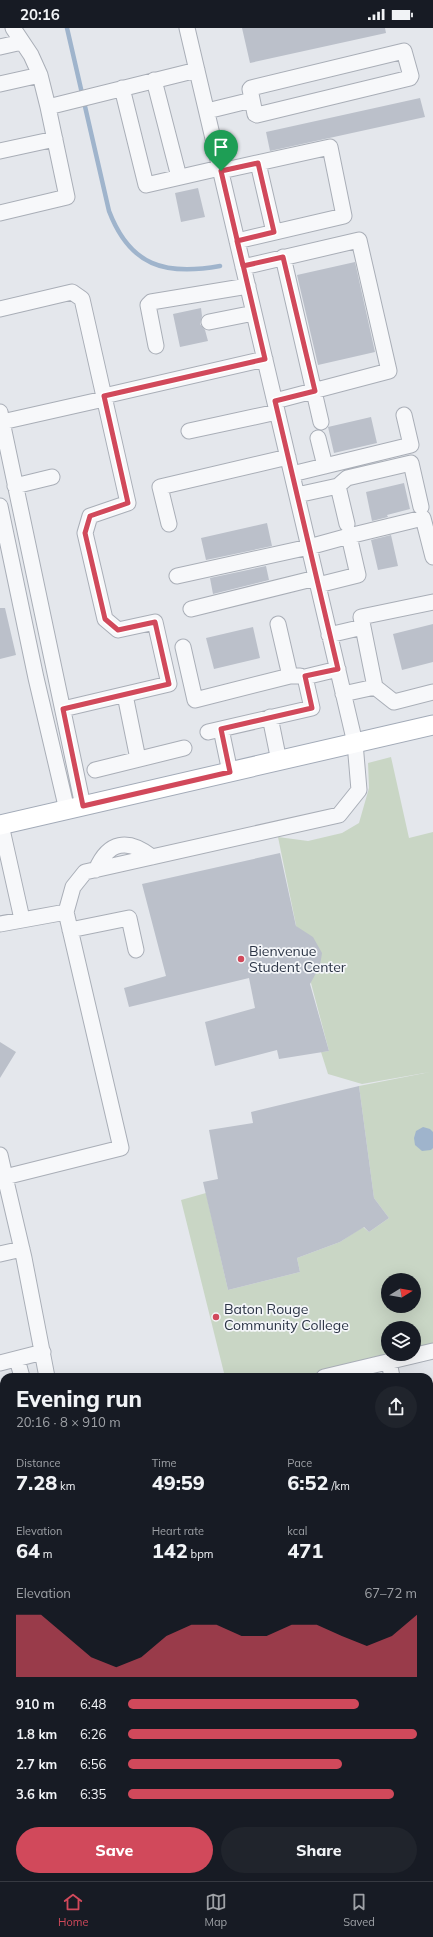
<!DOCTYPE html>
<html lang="en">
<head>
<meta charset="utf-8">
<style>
  body { margin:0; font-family:Mulish,sans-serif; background:#20242c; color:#f1f3f6; height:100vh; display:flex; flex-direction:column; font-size:15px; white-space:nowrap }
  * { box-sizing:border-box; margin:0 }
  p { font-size:13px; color:#9ea1a6 }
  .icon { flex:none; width:22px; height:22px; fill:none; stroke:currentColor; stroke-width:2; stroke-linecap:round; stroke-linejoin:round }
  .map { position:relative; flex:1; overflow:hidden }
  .panel { position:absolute; left:0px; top:1345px; width:433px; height:508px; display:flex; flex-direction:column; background:#171b24; border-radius:12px 12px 0 0; box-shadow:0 4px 16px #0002 }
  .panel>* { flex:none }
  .needle { width:26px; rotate:79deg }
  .controls { position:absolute; left:381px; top:1245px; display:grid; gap:8px }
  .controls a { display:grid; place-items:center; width:40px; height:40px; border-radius:50%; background:#171b24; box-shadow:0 4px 16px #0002; font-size:20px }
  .pin { position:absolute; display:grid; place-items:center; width:34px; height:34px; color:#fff; margin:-41px -17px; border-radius:50% 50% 50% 0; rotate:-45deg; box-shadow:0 0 4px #0007 }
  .pin .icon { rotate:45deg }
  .round { display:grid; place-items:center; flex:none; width:42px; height:42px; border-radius:21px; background:#20242c }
  .headline { display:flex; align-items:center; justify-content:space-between; height:68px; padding:0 16px }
  h1 { font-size:22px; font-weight:800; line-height:30px }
  .figures { display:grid; grid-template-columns:repeat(3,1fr); gap:6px; height:68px; padding:4px 16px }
  .figures div { display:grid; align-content:center }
  .figures b { font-size:20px; font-weight:800 }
  .figures small { font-size:11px; font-weight:400 }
  .figures p { font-size:11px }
  .chart { height:112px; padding:8px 16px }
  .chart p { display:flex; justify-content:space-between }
  .chart svg { width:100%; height:72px; margin-top:4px; fill:#d1495b; opacity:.7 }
  .primary-button { display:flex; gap:8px; margin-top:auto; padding:8px 16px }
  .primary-button a { flex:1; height:46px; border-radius:24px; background:#d1495b; color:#fff; font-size:16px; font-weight:800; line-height:46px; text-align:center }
  .primary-button a+a { background:#20242c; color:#f1f3f6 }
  ul { padding:0 16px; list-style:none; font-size:13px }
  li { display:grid; grid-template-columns:64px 48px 1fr; align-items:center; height:30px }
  li i { height:10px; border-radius:5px; background:#d1495b }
  .status { display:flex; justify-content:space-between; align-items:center; height:28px; padding:0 20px; background:#171b24; direction:ltr }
  .status svg { height:11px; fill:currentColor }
  .tab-bar { display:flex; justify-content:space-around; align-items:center; height:56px; border-top:1px solid #363941; background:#171b24; font-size:11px; color:#9ea1a6 }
  .tab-bar a { display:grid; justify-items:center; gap:2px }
  .tab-bar .selected { color:#d1495b }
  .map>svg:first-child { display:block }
  .green { fill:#c9d6c5; fill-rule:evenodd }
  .water { fill:#9fb4cc }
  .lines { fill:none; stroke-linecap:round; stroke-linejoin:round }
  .stream { stroke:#9fb4cc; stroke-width:4.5 }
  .building { fill:#bbc0ca }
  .minor-casing { stroke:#a9aeb7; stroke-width:17 }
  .major-casing { stroke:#a3abb8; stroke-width:21 }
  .minor { stroke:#f7f8fa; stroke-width:15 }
  .major { stroke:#fff; stroke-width:19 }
  .route-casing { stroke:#fff; stroke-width:8 }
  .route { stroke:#d1495b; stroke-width:5 }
  .poi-dot { fill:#d1495b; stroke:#f4f6f9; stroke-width:1.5 }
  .labels { text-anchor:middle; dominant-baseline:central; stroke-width:3.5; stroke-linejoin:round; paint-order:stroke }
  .poi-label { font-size:14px; fill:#2b3445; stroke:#f4f6f9; text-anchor:start }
</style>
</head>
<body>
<div class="status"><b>20:16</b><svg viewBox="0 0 49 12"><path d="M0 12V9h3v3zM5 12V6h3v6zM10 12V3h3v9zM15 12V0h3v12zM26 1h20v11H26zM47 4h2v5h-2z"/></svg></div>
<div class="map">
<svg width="433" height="1853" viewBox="0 0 433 1853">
  <rect width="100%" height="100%" fill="#e4e7ec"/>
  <path class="green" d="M 391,729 L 409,810 L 433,804 L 433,1323 L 323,1349 L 225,1349 L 181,1172 L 206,1165 L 228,1262 L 300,1244 L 297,1230 L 340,1214 L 363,1199 L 369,1204 L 389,1190 L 374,1170 L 359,1058 L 430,1044 L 362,1056 L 328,1046 L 321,1024 L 329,1023 L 297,902 L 278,809 L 308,813 L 342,805 L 359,795 L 369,760 L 368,735 ZM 388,1252 L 414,1252 L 414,1278 L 388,1278 ZM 388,1300 L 414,1300 L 414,1326 L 388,1326 Z"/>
  <path class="water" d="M 423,1099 L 430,1101 L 433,1104 L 433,1120 L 431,1122 L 422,1123 L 415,1117 L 414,1110 L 416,1103 Z"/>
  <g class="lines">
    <path class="stream" d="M 67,0 L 109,183 C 130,238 165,248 220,238"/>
  </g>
  <path class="building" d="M 242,0 L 385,0 L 386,5 L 250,35 Z
    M 420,70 L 425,89 L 270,123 L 266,104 Z
    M 198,160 L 205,189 L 181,194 L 175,165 Z
    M 355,234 L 375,324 L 318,337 L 297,247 Z
    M 201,280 L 202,288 L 200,296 L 205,302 L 208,313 L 180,319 L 173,286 Z
    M 371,389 L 377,415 L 334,425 L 328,399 Z
    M 404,455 L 410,481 L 387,487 L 388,489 L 372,493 L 366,464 Z
    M 267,495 L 272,518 L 206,532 L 201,510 Z
    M 391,507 L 398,538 L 378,542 L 371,512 Z
    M 266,538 L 269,552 L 213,566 L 210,550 Z
    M 0,580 L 5,580 L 16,627 L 0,631 Z
    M 433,596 L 433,634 L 402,642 L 393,606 Z
    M 253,599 L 260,630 L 214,641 L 206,610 Z
    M 280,825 L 296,898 L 313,909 L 322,925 L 320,938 L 310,956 L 329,1023 L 279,1031 L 277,1022 L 215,1038 L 205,994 L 255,980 L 249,950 L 129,979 L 124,960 L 166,948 L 142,856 Z
    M 0,1014 L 16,1024 L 0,1050 Z
    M 359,1058 L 374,1170 L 389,1190 L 369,1204 L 364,1199 L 340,1214 L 297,1230 L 300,1244 L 228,1262 L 203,1154 L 218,1151 L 209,1102 L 253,1095 L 251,1084 Z"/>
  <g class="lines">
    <defs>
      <path id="minor" d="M 13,0 L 31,27 L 40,47 L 48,79 L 197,42
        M 0,19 L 22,14
        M 404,23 L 411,48 L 410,50 L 257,87 L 255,86 L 250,61 L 251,60 Z
        M 154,52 L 179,149
        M 0,56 L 40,47
        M 122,60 L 146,157 L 220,140
        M 207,83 L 252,72
        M 0,123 L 55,111
        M 258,135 L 274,204
        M 221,143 L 330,119 L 344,188 L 237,213
        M 0,185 L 67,169 L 48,79
        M 283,229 L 321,394
        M 243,239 L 359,212 L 389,343 L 275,373
        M 0,281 L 72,264 L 82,271 L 128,475 L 90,488 L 85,505 L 105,591 L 118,602 L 155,594 L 169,656 L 63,681
        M 209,294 L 254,285
        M 156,318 L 148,277 L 151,274 L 248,258
        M 104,368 L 265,331
        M 0,384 L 83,778
        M 2,394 L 104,371
        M 189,403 L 277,384
        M 318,410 L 325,438
        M 292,446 L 411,417 L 404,387
        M 15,458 L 52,449
        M 338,458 L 347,450 L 411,435 L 421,479
        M 297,467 L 338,458 L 347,496
        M 0,478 L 36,650 L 67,782
        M 169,496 L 160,459 L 288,429
        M 349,508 L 423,490 L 433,529
        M 177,548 L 309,519 L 349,508 L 358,547 L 318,557
        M 433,574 L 361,589 L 375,659 L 394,674 L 433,664
        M 191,581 L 316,550
        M 278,596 L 290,648 L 300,648
        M 329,607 L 363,599
        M 183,619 L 195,672 L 290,648
        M 343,666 L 375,659
        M 125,667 L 138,731
        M 270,689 L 279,733
        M 221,701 L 230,744
        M 208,704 L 312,680 L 305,649 L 338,641
        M 95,742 L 184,720
        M 1,797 L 22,891
        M 96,842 C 108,813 128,810 152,829
        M 0,896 L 66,884
        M 70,902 L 129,890 L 136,922
        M 0,1127 L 5,1149 L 0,1151
        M 0,1226 L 22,1221
        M 17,1331 L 22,1349
        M 389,1334 L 392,1349
        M 0,1335 L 43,1324
        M 47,1349 L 24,1230 L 5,1149 L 121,1120 L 66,884 L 73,859 L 85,844 L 339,787 L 359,762 L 355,715 L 187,0
        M 324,1349 L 433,1323
        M 0,1394 L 4,1393
        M 0,1426 L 4,1425
        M 429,1527 L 433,1543
        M 0,1732 L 4,1731
        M 429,1743 L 433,1742"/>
      <path id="major" d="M 0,797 L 433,697"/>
    </defs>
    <use href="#minor" class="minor-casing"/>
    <use href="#major" class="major-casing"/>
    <use href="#minor" class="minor"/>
    <use href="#major" class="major"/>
  </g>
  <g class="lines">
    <defs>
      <path id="route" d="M 221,143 L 265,331 L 104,368 L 128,475 L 90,488 L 85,505 L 105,591 L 118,602 L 155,594 L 169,656 L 63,681 L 83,778 L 230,744 L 221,701 L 312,680 L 305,648 L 338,641 L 275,373 L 315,363 L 283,229 L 243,238 L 237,213 L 274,204 L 258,135 L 221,143"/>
    </defs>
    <use href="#route" class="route-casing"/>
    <use href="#route" class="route"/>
  </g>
  <g class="poi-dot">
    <circle cx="241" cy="931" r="4"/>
    <circle cx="216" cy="1289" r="4"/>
  </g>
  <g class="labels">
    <g class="poi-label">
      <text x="249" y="923">Bienvenue<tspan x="249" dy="16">Student Center</tspan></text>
      <text x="224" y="1281">Baton Rouge<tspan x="224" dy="16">Community College</tspan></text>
    </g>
  </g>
</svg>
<div class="controls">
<a><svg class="needle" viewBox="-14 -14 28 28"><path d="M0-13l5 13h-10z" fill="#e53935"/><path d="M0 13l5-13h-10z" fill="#9ea1a6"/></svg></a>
<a><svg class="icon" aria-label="layers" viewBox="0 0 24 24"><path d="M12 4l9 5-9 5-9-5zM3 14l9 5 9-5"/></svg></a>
</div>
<div class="pin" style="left:221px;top:143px;background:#1e9e55"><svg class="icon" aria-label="arrive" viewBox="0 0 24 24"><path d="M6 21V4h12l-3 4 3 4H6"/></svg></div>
<section class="panel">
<div class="headline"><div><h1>Evening run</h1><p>20:16 · 8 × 910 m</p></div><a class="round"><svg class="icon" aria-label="share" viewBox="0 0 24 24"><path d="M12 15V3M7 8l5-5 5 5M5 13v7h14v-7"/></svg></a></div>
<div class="figures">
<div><p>Distance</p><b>7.28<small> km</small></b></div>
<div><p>Time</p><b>49:59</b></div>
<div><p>Pace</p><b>6:52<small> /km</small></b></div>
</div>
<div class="figures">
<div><p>Elevation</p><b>64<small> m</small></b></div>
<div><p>Heart rate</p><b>142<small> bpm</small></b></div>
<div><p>kcal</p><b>471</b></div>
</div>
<div class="chart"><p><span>Elevation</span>67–72 m</p>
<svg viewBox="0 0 160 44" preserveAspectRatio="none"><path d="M0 44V6L10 6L20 19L30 32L40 38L50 32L60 19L70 12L80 12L90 19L100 19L110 12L120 12L130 19L140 25L150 19L160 6V44z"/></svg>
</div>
<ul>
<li><b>910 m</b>6:48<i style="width:80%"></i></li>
<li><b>1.8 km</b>6:26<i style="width:100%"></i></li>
<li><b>2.7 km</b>6:56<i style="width:74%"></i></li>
<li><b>3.6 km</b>6:35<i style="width:92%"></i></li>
</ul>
<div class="primary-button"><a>Save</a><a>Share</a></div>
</section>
</div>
<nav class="tab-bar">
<a class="selected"><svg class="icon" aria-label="home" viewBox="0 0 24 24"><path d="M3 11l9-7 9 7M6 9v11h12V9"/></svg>Home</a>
<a><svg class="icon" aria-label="map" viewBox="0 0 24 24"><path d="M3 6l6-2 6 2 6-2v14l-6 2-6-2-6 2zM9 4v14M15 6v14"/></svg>Map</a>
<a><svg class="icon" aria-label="saved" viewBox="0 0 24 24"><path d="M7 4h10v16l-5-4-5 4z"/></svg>Saved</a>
</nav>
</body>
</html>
